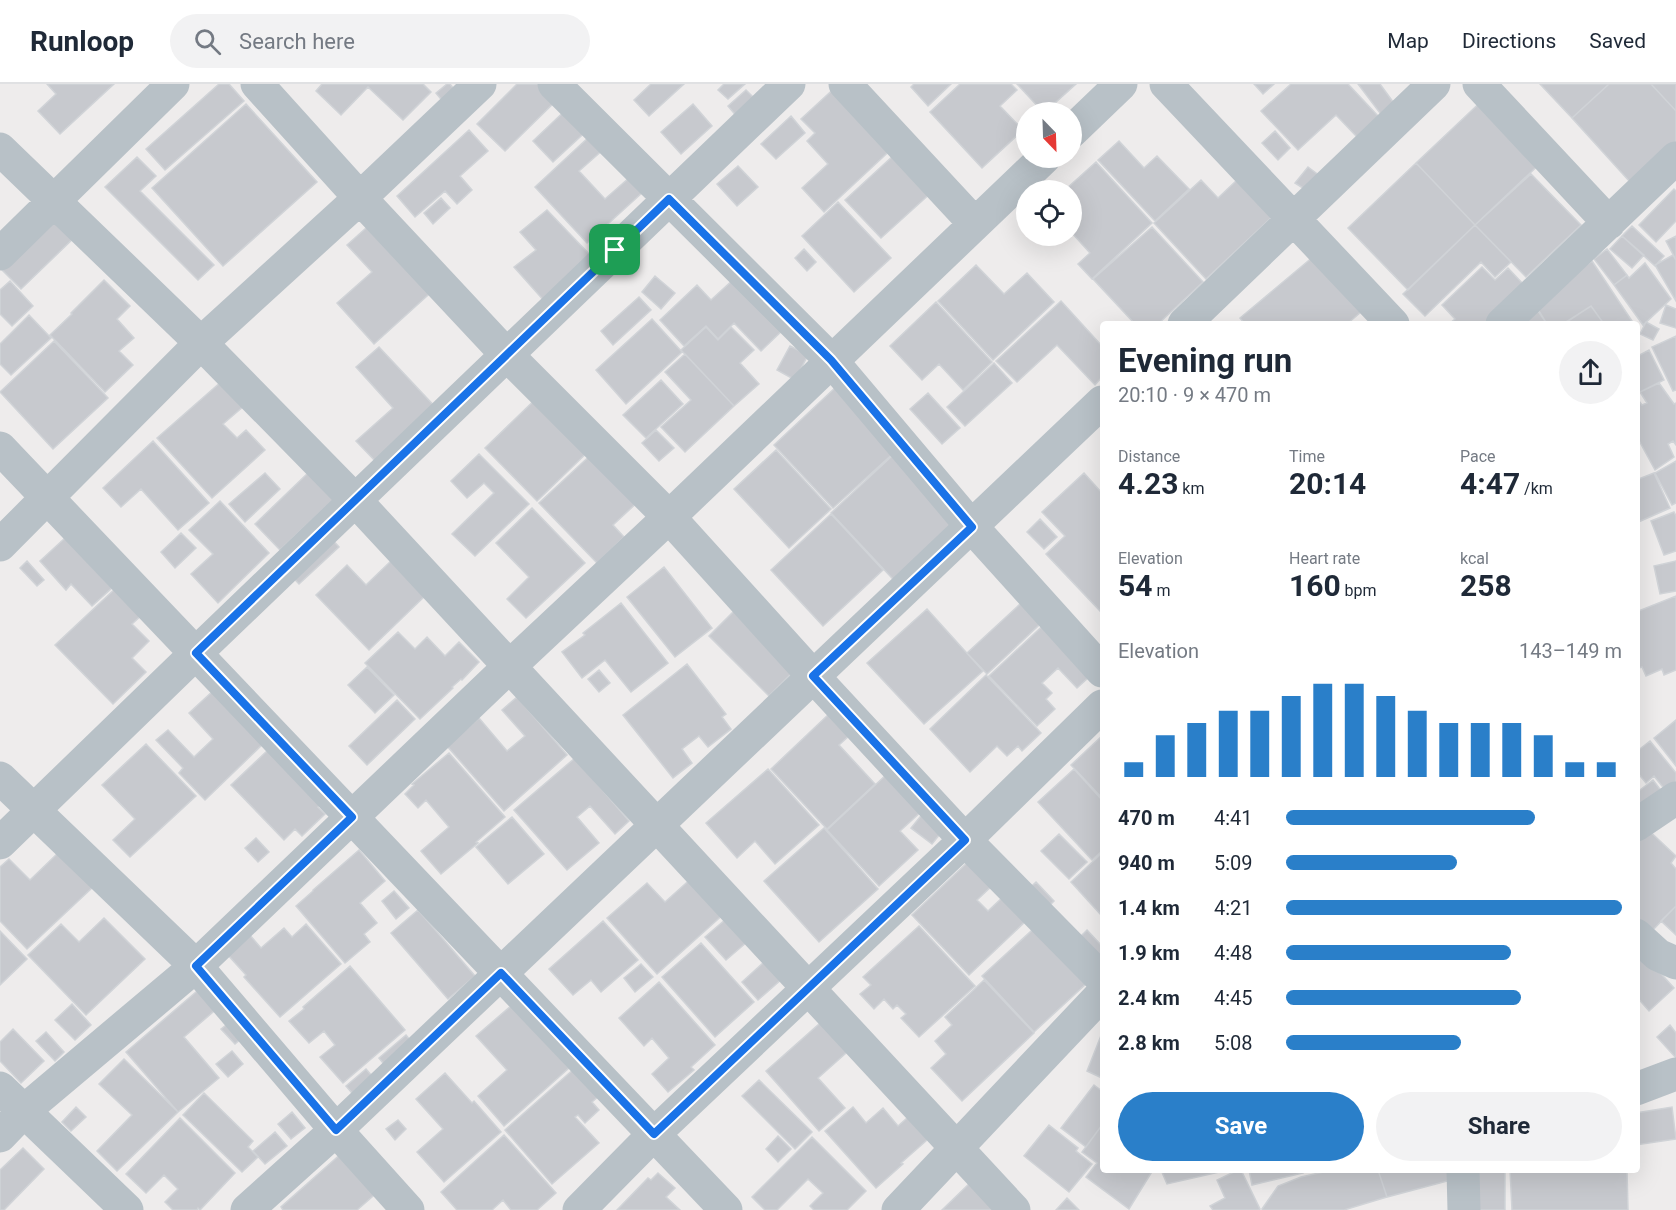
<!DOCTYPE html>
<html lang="en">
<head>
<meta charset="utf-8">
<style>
  body { margin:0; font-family:Roboto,sans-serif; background:#f2f2f3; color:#1f2937; height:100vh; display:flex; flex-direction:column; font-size:22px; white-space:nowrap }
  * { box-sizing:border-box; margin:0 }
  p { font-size:20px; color:#747a83 }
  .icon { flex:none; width:33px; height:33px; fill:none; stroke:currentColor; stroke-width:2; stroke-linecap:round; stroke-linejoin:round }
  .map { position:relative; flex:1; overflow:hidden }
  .drawer { position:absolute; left:1100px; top:237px; width:540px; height:852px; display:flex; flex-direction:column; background:#fff; border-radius:6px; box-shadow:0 6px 24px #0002 }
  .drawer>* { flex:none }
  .needle { width:39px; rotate:157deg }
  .controls { position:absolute; left:1016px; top:18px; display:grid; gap:12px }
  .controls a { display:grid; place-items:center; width:66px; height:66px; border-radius:50%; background:#fff; box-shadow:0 6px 24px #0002; font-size:30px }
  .pin { position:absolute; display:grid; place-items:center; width:51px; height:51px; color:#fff; margin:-26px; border-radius:12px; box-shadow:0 3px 9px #0006 }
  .round { display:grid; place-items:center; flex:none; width:63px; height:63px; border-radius:32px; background:#f2f2f3 }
  .summary { display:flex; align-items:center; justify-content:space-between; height:102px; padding:0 18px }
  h1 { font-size:33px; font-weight:700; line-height:45px }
  .figures { display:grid; grid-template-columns:repeat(3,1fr); gap:9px; height:102px; padding:6px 18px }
  .figures div { display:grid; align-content:center }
  .figures b { font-size:30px; font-weight:700 }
  .figures small { font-size:16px; font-weight:400 }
  .figures p { font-size:16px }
  .chart { height:168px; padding:12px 18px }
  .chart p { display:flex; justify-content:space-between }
  .chart svg { width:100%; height:108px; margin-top:6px; stroke:#2a7fc9; stroke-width:6 }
  .button { display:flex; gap:12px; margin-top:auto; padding:12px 18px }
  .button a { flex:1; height:69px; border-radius:36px; background:#2a7fc9; color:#fff; font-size:24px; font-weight:700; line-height:69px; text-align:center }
  .button a+a { background:#f2f2f3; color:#1f2937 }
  ul { padding:0 18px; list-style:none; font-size:20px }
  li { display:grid; grid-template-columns:96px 72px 1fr; align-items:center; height:45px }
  li i { height:15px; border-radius:8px; background:#2a7fc9 }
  header { display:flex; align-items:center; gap:36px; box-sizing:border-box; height:84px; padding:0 30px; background:#fff; border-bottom:2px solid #e0e1e3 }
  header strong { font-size:28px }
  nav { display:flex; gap:33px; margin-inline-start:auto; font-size:21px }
  .search { width:420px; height:54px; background:#f2f2f3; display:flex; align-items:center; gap:15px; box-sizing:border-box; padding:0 21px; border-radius:33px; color:#747a83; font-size:22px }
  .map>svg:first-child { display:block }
  .building { fill:#c7c9ce; stroke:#d0d3d7; stroke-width:1.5 }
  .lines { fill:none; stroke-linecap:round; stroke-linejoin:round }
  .minor { stroke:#b8c1c7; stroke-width:33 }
  .route-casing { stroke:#fff; stroke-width:12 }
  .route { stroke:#1a73e8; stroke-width:8 }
</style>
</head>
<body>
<header>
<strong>Runloop</strong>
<div class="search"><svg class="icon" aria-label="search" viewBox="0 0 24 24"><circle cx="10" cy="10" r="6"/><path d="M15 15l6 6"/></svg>Search here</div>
<nav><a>Map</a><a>Directions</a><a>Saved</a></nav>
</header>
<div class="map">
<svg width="1676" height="1126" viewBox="0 0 1676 1126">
  <rect width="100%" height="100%" fill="#eeecec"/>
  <path class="building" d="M 47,0 L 114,0 L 60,50 L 38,27 L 56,10 Z
    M 219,0 L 229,0 L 244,17 L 165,86 L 146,65 Z
    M 322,0 L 423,0 L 431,8 L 403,36 L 368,3 L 341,31 L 316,7 Z
    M 447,0 L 450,0 L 461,14 L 449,25 L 436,9 Z
    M 517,0 L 555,0 L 564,9 L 505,67 L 477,40 Z
    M 651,0 L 684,0 L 649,32 L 634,16 Z
    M 724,0 L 745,0 L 728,15 L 718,6 Z
    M 839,0 L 897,60 L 824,128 L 802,104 L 828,80 L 807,57 L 815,49 L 801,35 Z
    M 914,0 L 951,0 L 928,22 L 911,3 Z
    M 960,0 L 1011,0 L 1017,6 L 1000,22 L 1023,46 L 982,84 L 930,28 Z
    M 1017,0 L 1076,0 L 1045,28 L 1043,28 Z
    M 1254,0 L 1274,0 L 1263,10 Z
    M 1291,0 L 1348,0 L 1379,33 L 1357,53 L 1336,31 L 1298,66 L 1261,27 Z
    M 1358,0 L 1380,0 L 1396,22 L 1383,33 Z
    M 1540,0 L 1609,0 L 1572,34 Z
    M 1609,0 L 1651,0 L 1676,27 L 1676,77 L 1640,109 L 1572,34 Z
    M 1651,0 L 1676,0 L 1676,27 Z
    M 746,6 L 757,17 L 738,34 L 728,22 Z
    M 1488,11 L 1547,73 L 1475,141 L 1416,79 Z
    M 246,20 L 317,98 L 223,182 L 152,104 Z
    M 572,20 L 592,42 L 553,78 L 533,57 Z
    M 693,20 L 712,42 L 681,70 L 661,48 Z
    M 791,32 L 805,49 L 776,75 L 761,60 Z
    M 469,46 L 488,67 L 460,92 L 472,106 L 457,120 L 445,107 L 415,133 L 397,112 Z
    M 1275,47 L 1290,64 L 1278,76 L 1262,59 Z
    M 591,51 L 604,65 L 579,87 L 605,115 L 630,93 L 643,108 L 587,159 L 535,103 Z
    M 1119,57 L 1144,84 L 1157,72 L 1189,105 L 1155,137 L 1098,76 Z
    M 907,59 L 943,98 L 881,154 L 845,116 Z
    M 137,73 L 156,92 L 140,107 L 214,181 L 198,196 L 105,103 Z
    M 1096,78 L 1152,139 L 1092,195 L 1078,180 L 1090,169 L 1071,148 L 1071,106 L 1065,106 Z
    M 1416,79 L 1475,141 L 1408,206 L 1348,144 Z
    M 738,82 L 758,103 L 737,122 L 717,100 Z
    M 1308,83 L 1324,95 L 1312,110 L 1295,99 Z
    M 1531,90 L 1581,141 L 1526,193 L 1475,141 Z
    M 1238,95 L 1273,132 L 1206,195 L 1154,139 L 1201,96 L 1218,114 Z
    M 1674,105 L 1676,107 L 1676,137 L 1656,158 L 1639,141 Z
    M 441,114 L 450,124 L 433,140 L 424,129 Z
    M 838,118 L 891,174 L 854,208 L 802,152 Z
    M 547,126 L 593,174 L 546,219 L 514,183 L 536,166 L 520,148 Z
    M 59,128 L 79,149 L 21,205 L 0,184 Z
    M 375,136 L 437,203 L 374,260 L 337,219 L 372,188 L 347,161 Z
    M 1475,141 L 1511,178 L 1495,193 L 1481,178 L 1425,232 L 1403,210 Z
    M 1632,142 L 1664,172 L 1655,182 L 1622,152 Z
    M 1152,143 L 1203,198 L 1158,240 L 1135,240 L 1093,195 Z
    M 1622,152 L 1644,171 L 1632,184 L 1610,165 Z
    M 1676,152 L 1676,176 L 1666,157 Z
    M 804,165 L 816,178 L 807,187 L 795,174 Z
    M 1607,165 L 1627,191 L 1614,201 L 1594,175 Z
    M 1673,171 L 1676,176 L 1676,217 L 1655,181 Z
    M 1314,172 L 1361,228 L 1347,240 L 1245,240 L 1240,234 Z
    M 1592,177 L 1634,240 L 1604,240 L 1591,222 L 1563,240 L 1547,240 L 1534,219 Z
    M 1645,179 L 1671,215 L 1643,241 L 1614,201 L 1627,191 L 1629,194 Z
    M 976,181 L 1004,210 L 1027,189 L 1054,218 L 993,276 L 938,217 Z
    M 1482,183 L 1495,196 L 1508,184 L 1525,202 L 1484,240 L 1449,240 L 1455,235 L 1442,221 Z
    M 746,184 L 784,245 L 761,267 L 734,239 L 718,255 L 706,242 L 684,262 L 660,236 L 697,201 L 711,216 Z
    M 655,192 L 675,209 L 661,225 L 642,208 Z
    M 104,196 L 130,222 L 117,235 L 134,254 L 119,267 L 133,281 L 105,308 L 50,251 L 72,230 L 71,229 Z
    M 10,197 L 33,222 L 12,242 L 0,230 L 0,206 Z
    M 639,213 L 651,226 L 613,261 L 601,247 Z
    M 1061,217 L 1102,262 L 1102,293 L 1095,301 L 1057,261 L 1017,298 L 996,277 Z
    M 936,218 L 992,278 L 963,306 L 939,280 L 922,296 L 890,262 Z
    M 1666,221 L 1676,225 L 1676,244 L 1660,239 Z
    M 1591,222 L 1604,240 L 1568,240 L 1567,238 Z
    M 1536,224 L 1547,240 L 1516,240 Z
    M 29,231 L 51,254 L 11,291 L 0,280 L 0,260 Z
    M 652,235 L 682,268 L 626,320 L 596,286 Z
    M 1646,238 L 1659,245 L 1653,256 L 1640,250 Z
    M 706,243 L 718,256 L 731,243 L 754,266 L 740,279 L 759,300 L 734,322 L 681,266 Z
    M 1676,252 L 1676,306 L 1673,307 L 1652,263 Z
    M 54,257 L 108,314 L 53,365 L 0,308 Z
    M 790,262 L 808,271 L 795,296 L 777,286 Z
    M 379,263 L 440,328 L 380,382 L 356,357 L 393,324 L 356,283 Z
    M 1649,266 L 1664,296 L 1636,310 L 1636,273 Z
    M 685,270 L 734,322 L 685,368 L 661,343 L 691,316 L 665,288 Z
    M 994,279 L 1012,299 L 965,342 L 947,323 Z
    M 661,296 L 683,320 L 646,354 L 623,331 Z
    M 222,297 L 244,322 L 223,340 L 237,354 L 246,346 L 265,366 L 212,414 L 157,354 Z
    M 1659,299 L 1674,320 L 1676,319 L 1676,361 L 1673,357 L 1668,360 L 1674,373 L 1655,386 L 1636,351 L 1636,313 L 1642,321 L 1647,319 L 1640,308 Z
    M 837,302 L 897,366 L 833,424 L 774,361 Z
    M 545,306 L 597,359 L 537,417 L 485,364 Z
    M 928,309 L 960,344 L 942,360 L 910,325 Z
    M 656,346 L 674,364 L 659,377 L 642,359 Z
    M 153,357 L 209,419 L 178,446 L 141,405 L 121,423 L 103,404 Z
    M 596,366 L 642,414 L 613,441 L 624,453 L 597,479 L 539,419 Z
    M 776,366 L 831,425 L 789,464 L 734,405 Z
    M 479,370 L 529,420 L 475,472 L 452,450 L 494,409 L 484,399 L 467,414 L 451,397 Z
    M 893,371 L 967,451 L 905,508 L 831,429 Z
    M 1676,377 L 1676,419 L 1672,421 L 1655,389 Z
    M 310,387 L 335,414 L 280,466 L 255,440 Z
    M 265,389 L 280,405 L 245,438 L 229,420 Z
    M 1084,389 L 1102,409 L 1102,529 L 1046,470 L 1065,452 L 1042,428 Z
    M 1654,389 L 1670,424 L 1636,439 L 1636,396 Z
    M 220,417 L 269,469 L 218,519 L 191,490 L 213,470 L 189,446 Z
    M 532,424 L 585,479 L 526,534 L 507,515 L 529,493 L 496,459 Z
    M 1674,428 L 1676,432 L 1676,467 L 1664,471 L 1651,437 Z
    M 831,430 L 883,486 L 823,542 L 771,486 Z
    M 1040,435 L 1057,453 L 1044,465 L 1027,448 Z
    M 318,440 L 339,463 L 299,500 L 279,479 Z
    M 181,449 L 196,464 L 175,484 L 161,468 Z
    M 65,454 L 112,504 L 92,522 L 71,500 L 66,506 L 40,477 Z
    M 393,475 L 427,510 L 369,566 L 316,511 L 347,481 L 366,501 Z
    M 27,477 L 44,496 L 37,502 L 20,484 Z
    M 1676,477 L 1676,507 L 1660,510 L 1654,482 Z
    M 664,483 L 712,544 L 675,573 L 627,513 Z
    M 118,502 L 144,529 L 132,540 L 149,557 L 132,574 L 146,588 L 113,620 L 55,561 Z
    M 1032,509 L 1052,529 L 987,590 L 967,569 Z
    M 1676,512 L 1676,586 L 1664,591 L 1662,585 L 1646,592 L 1642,583 L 1636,585 L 1636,528 Z
    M 744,517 L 804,577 L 769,612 L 709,552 Z
    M 621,519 L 668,579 L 631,608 L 605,576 L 582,594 L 562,568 L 585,551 L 583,549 Z
    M 927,525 L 983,587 L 924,640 L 867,579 Z
    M 1052,533 L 1099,584 L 1077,604 L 1058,584 L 1042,599 L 1052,609 L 1046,615 L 1055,625 L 1037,642 L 989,592 Z
    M 398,548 L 415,565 L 427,553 L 445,572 L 459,558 L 479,578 L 462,596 L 461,595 L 452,603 L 453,604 L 420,635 L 365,579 Z
    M 687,580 L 726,630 L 722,633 L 731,645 L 708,663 L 699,652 L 682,665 L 692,679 L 673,694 L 623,631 Z
    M 367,583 L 394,611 L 375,629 L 348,601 Z
    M 599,586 L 610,599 L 599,608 L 588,595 Z
    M 986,591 L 1041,649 L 1022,667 L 1018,662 L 1007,672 L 997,662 L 970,688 L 930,645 Z
    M 214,606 L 265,658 L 205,716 L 179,689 L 183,684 L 156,656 L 168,646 L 194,673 L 213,655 L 189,629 Z
    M 517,613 L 567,671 L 504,727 L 447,662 L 479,634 L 507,667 L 525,652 L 502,626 Z
    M 397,616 L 415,635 L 367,681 L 349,662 Z
    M 830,629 L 850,651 L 839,661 L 875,700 L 827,745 L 771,685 Z
    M 1676,636 L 1676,682 L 1654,654 Z
    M 1102,652 L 1102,714 L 1071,681 Z
    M 1650,657 L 1676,689 L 1676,707 L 1670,712 L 1654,692 L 1646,699 L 1636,687 L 1636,668 Z
    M 146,660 L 196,712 L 130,773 L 113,756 L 135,735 L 102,701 Z
    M 268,666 L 321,721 L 318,723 L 325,730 L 302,752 L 295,745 L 284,756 L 231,701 Z
    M 449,669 L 505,733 L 476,758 L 478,759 L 441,790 L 421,767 L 449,743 L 426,716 L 418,724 L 405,710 L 414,701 L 412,700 Z
    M 575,674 L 629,737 L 615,750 L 590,722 L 577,733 L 599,759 L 567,786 L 514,726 Z
    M 768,685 L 819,741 L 775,780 L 755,757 L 737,774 L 706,739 Z
    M 1074,685 L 1102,716 L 1102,767 L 1092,776 L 1038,718 Z
    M 888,689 L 923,726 L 900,747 L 918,766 L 879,802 L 827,746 Z
    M 1653,696 L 1666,713 L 1636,737 L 1636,709 Z
    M 924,728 L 945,744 L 932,760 L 911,744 Z
    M 512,733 L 544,770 L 508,800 L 476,763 Z
    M 1642,740 L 1676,772 L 1671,779 L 1676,785 L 1676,822 L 1650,849 L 1636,836 L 1636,747 Z
    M 824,744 L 878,805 L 819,858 L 764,797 Z
    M 1059,750 L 1087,778 L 1069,795 L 1041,767 Z
    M 256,754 L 269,768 L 258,778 L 245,764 Z
    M 359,766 L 385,797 L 360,819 L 377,839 L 364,850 L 370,858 L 345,879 L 296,822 L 313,807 L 313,806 Z
    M 59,768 L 93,803 L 27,865 L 0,837 L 0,783 L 9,775 L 30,796 Z
    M 1102,769 L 1102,832 L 1071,798 Z
    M 971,775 L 995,799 L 977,816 L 988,827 L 1005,811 L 1028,835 L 969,891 L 912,831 Z
    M 694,792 L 726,828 L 657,890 L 607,834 L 647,799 L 665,818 Z
    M 1036,798 L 1054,817 L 1037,834 L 1018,815 Z
    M 394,807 L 409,824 L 396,835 L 382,817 Z
    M 1676,822 L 1676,851 L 1661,837 Z
    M 418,826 L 475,892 L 448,915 L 391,849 Z
    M 104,834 L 145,875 L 86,931 L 28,871 L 61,840 L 79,858 Z
    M 726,835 L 747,858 L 726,876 L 705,853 Z
    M 603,837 L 638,876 L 601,908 L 591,896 L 573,911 L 549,885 Z
    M 1041,838 L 1101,886 L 1034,948 L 982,892 Z
    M 306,840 L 341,880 L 280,933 L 244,893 L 246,891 L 227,870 L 249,850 L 261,864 L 284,844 L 292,853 Z
    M 919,842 L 975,902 L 919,953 L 901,934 L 906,930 L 897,921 L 893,925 L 884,915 L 874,925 L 860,910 L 871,901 L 863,893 Z
    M 1087,846 L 1102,862 L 1102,869 L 1093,878 L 1075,858 Z
    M 0,847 L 27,875 L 0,901 Z
    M 701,859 L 754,918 L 715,953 L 662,893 Z
    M 1636,862 L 1674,904 L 1649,927 L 1636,912 Z
    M 765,877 L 782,895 L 758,916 L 742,898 Z
    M 641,880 L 653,893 L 635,908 L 624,894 Z
    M 350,882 L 405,946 L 343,999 L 320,973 L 335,961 L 324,947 L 309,959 L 289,937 L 304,925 L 303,923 Z
    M 984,896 L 1034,949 L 962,1017 L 931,984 L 946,970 L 935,957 L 952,941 L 945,933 Z
    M 659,898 L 715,961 L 691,983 L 694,986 L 668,1008 L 652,990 L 669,974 L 652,954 L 644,962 L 619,934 Z
    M 203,902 L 220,922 L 184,953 L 219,994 L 178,1028 L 126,968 Z
    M 72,920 L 91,941 L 75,956 L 55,936 Z
    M 512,921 L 569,984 L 504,1042 L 478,1012 L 507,986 L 476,952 Z
    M 828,932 L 854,962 L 818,994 L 845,1024 L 819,1047 L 766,987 Z
    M 235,934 L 248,949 L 235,960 L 221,945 Z
    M 1670,941 L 1676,949 L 1676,974 L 1657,953 Z
    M 13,945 L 44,977 L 21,999 L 0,977 L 0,958 Z
    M 46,948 L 64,968 L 55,977 L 36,957 Z
    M 1102,949 L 1102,994 L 1087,987 Z
    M 406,951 L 418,966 L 391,989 L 379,974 Z
    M 232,967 L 243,980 L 228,993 L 216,980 Z
    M 124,975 L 178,1028 L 117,1087 L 97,1067 L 132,1031 L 99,1000 Z
    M 575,984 L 599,1012 L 592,1018 L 599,1026 L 585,1039 L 578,1031 L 575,1033 L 599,1059 L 552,1100 L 505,1046 Z
    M 366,985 L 378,999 L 358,1016 L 346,1002 Z
    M 445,989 L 472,1019 L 474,1017 L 501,1048 L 444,1098 L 417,1068 L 443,1045 L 416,1015 Z
    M 759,996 L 812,1048 L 795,1065 L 742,1012 Z
    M 1094,1001 L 1102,1007 L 1102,1041 L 1086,1063 L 1061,1044 Z
    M 204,1009 L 253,1057 L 248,1063 L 258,1073 L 242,1088 L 183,1031 Z
    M 76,1023 L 86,1033 L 71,1047 L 62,1038 Z
    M 853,1023 L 866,1039 L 883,1024 L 898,1042 L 915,1027 L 935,1049 L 901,1079 L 903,1080 L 876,1104 L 825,1047 Z
    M 1672,1023 L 1676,1055 L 1636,1061 L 1636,1029 Z
    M 292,1028 L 305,1044 L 291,1055 L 278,1040 Z
    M 180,1034 L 235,1089 L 200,1126 L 198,1124 L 197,1126 L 173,1126 L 165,1118 L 178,1105 L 164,1091 L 146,1109 L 126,1090 Z
    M 398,1036 L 406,1045 L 395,1056 L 386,1045 Z
    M 1049,1041 L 1078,1064 L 1076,1067 L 1092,1080 L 1069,1108 L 1024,1072 Z
    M 1102,1041 L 1102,1086 L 1153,1086 L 1129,1125 L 1086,1093 L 1097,1079 L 1082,1068 Z
    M 275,1048 L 287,1062 L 265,1080 L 253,1067 Z
    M 504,1051 L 556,1109 L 537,1126 L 511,1126 L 503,1116 L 492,1126 L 457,1126 L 441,1108 Z
    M 778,1052 L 791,1065 L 778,1078 L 766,1065 Z
    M 812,1053 L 866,1107 L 847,1126 L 814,1126 L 810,1122 L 823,1109 L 808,1095 L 777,1126 L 765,1126 L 752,1113 Z
    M 352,1060 L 387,1100 L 357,1126 L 283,1126 L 281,1123 Z
    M 23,1064 L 44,1085 L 4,1126 L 0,1126 L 0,1086 Z
    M 1161,1086 L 1228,1086 L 1167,1100 Z
    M 1238,1086 L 1241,1086 L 1260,1125 L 1258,1126 L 1213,1126 L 1210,1122 L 1225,1114 L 1217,1096 Z
    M 1249,1086 L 1302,1086 L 1303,1089 L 1252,1101 Z
    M 1332,1086 L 1378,1086 L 1387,1113 L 1344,1126 L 1263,1126 L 1262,1125 L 1278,1102 L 1301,1093 Z
    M 1378,1086 L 1454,1086 L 1455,1095 L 1387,1113 Z
    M 1466,1086 L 1505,1086 L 1505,1126 L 1467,1126 Z
    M 1510,1086 L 1627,1086 L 1628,1126 L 1512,1126 Z
    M 658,1089 L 675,1104 L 666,1113 L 680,1126 L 617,1126 L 648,1094 L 651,1096 Z
    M 973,1096 L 1002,1126 L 942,1126 Z
    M 1067,1114 L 1079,1126 L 1056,1126 Z"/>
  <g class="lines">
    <path class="minor" d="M 257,0 L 360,114 L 506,270 L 669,433 L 813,592 L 965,756 L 1102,895
      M 554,0 L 831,276 L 972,443 L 1102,587
      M 845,0 L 975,140
      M 1166,0 L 1393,240
      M 1479,0 L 1609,139
      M 1071,48 L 1121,0
      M 0,65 L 201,259 L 355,416 L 1014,1126
      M 0,170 L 173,0
      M 1184,240 L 1434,0
      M 1502,240 L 1676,74
      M 0,364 L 726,1126
      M 0,461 L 201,259 L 360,114 L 480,0
      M 0,694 L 196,882 L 336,1046 L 408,1126
      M 1636,741 L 1676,714
      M 0,759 L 196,569 L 789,0
      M 1636,851 L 1658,871 L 1676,879
      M 0,1004 L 127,1126
      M 1636,1005 L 1676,990
      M 0,1052 L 25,1026 L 196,882 L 510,582 L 669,433 L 1044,74
      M 1463,1086 L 1464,1126
      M 247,1126 L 336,1046 L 1102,318
      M 579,1126 L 654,1050 L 965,756 L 1102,622
      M 898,1126 L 1102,910"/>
  </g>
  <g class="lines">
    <defs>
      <path id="route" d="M 669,115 L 831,276 L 972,443 L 813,592 L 965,756 L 654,1050 L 501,889 L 336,1046 L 196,882 L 352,733 L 196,569 Z"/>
    </defs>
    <use href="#route" class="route-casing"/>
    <use href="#route" class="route"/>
  </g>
</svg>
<div class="controls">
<a><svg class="needle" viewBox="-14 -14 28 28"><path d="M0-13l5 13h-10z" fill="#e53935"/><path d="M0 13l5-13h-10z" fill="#747a83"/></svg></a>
<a><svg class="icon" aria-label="locate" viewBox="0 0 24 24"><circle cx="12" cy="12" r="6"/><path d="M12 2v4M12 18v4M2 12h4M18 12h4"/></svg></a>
</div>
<div class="pin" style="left:615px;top:166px;background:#1e9e55"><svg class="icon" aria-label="arrive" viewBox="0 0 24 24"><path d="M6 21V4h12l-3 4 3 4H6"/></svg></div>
<section class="drawer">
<div class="summary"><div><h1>Evening run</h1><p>20:10 · 9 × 470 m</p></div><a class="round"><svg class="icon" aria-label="share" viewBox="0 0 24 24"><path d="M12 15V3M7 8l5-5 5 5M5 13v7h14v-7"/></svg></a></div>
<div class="figures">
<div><p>Distance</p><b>4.23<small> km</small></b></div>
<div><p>Time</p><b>20:14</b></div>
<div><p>Pace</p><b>4:47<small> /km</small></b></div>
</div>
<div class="figures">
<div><p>Elevation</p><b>54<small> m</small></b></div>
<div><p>Heart rate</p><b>160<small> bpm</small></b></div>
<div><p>kcal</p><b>258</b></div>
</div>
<div class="chart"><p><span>Elevation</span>143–149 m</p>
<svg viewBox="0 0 160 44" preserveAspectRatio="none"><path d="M5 44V38M15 44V27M25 44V22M35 44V17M45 44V17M55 44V11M65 44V6M75 44V6M85 44V11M95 44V17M105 44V22M115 44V22M125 44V22M135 44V27M145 44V38M155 44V38"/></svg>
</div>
<ul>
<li><b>470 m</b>4:41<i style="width:74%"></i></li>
<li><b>940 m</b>5:09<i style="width:51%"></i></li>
<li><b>1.4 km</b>4:21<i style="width:100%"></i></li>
<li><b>1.9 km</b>4:48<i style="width:67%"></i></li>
<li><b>2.4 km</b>4:45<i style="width:70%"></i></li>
<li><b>2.8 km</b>5:08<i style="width:52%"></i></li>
</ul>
<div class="button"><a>Save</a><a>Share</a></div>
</section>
</div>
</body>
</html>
